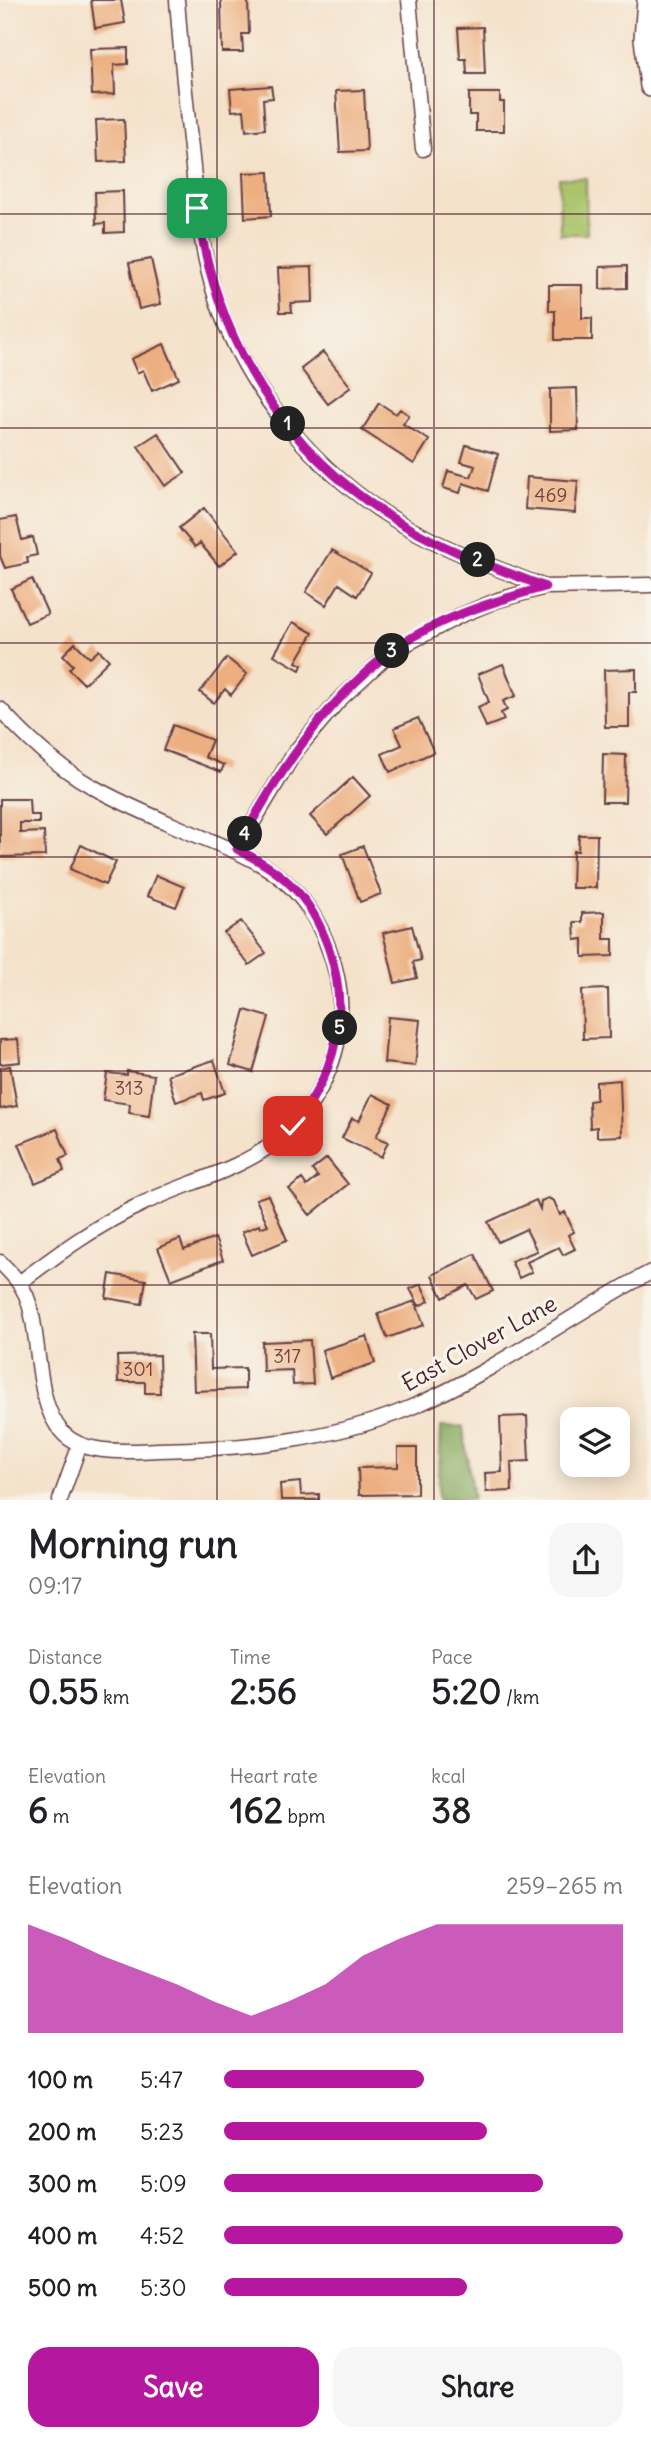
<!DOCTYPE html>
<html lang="en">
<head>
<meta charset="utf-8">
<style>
  body { margin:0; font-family:Delius,sans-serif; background:#f6f6f6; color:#202124; height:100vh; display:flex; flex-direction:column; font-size:26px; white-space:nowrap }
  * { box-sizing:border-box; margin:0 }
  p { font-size:23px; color:#757577 }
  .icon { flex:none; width:38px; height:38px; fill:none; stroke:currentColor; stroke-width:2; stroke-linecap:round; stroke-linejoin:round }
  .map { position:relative; height:1500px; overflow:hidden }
  .sheet { display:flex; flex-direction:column; background:#fff; flex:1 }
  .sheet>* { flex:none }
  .tools { position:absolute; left:560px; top:1407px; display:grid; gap:14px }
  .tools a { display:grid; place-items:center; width:70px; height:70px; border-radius:14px; background:#fff; box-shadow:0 4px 18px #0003; font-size:35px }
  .pin { position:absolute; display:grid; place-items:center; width:60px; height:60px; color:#fff; margin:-30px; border-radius:14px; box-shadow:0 4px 10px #0006 }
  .km { position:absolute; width:35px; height:35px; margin:-18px; border-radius:50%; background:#222; color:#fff; font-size:19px; line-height:35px; text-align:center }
  .round { display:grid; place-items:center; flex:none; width:74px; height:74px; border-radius:21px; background:#f6f6f6 }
  .overview { display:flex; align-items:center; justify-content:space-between; height:119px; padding:0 28px }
  h1 { font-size:38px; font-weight:700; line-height:52px }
  .metrics { display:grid; grid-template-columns:repeat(3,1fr); gap:10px; height:119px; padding:7px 28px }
  .metrics div { display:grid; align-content:center }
  .metrics b { font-size:35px; font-weight:700 }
  .metrics small { font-size:19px; font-weight:400 }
  .metrics p { font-size:19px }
  .chart { height:196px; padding:14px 28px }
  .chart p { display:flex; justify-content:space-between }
  .chart svg { width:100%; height:126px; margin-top:7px; fill:#b5179e; opacity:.7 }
  .primary-button { display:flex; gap:14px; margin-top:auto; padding:14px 28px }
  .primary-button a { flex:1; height:80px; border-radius:21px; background:#b5179e; color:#fff; font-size:28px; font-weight:700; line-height:80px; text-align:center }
  .primary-button a+a { background:#f6f6f6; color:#202124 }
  ul { padding:0 28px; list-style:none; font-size:23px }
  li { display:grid; grid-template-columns:112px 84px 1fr; align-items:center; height:52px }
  li i { height:18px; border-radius:9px; background:#b5179e }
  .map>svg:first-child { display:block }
  .green { fill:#a9c369; stroke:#7a714a; stroke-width:2 }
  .forest { fill:#86a95d; stroke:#686444; stroke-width:2 }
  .building { fill:#edaf80 }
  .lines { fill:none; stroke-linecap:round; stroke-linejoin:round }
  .street-casing { stroke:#643c43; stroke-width:17 }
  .secondary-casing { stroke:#643c43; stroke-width:24 }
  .street { stroke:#fff; stroke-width:14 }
  .secondary { stroke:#fff; stroke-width:21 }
  .route-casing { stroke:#fff; stroke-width:14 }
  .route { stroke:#b5179e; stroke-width:9 }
  .grid { fill:none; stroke:#4a1f2b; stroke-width:2; stroke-opacity:0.55 }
  .labels { text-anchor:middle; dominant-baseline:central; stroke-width:7; stroke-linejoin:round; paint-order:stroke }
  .number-label { font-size:19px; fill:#734340 }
  .street-label { font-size:23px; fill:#4a1f2b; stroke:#f7f3e8 }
</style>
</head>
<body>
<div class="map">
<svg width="651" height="1500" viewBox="0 0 651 1500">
  <rect width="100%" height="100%" fill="#f7f3e8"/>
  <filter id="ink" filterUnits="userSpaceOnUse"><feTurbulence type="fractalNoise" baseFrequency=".0143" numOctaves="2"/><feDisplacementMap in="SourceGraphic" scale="14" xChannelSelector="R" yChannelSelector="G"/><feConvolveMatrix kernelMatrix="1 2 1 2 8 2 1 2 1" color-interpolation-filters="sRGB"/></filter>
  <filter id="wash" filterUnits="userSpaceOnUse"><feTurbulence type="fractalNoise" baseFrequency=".00686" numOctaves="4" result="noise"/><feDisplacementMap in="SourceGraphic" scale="28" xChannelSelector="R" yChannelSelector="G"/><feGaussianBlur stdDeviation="1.57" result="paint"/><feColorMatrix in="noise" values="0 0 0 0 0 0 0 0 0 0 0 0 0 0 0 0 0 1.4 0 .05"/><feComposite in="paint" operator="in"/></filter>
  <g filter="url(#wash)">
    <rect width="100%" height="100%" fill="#f4e2cb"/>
    <path class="green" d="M 559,178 L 586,178 L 587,234 L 560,234 Z"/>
    <path class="forest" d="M 441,1426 L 463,1427 L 473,1499 L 438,1499 Z"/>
    <g id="blocks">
      <path class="building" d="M 91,0 L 121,0 L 125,23 L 95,28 Z
        M 221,0 L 248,0 L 249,34 L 242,34 L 243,52 L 222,52 Z
        M 483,27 L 485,74 L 467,74 L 466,59 L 460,59 L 458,28 Z
        M 128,48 L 128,64 L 114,65 L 115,94 L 92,95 L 90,49 Z
        M 271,86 L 273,98 L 263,99 L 265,129 L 246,131 L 244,110 L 232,111 L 230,89 Z
        M 364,90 L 367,151 L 340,152 L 336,91 Z
        M 469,93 L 500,93 L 500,102 L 504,102 L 504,131 L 476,131 L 476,115 L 469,115 Z
        M 124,119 L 126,161 L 98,162 L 96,120 Z
        M 269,172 L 271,216 L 245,218 L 243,173 Z
        M 123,191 L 124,232 L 105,233 L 105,223 L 96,224 L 95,192 Z
        M 151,259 L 161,304 L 139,309 L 129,263 Z
        M 627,266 L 627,288 L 600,289 L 600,267 Z
        M 312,267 L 313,302 L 291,303 L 292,312 L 280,312 L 278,268 Z
        M 549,285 L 582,285 L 582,318 L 592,318 L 592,340 L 555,340 L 555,311 L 549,311 Z
        M 164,344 L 179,379 L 152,391 L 143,370 L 137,373 L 131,359 Z
        M 323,352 L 351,387 L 328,404 L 301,369 Z
        M 577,388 L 578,430 L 550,431 L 550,389 Z
        M 379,403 L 396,414 L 400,409 L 409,415 L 403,424 L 429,440 L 414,464 L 362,430 Z
        M 158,433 L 185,473 L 165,486 L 138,446 Z
        M 466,445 L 498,454 L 488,491 L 463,483 L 460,493 L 443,488 L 448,471 L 471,477 L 475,466 L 461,462 Z
        M 527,477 L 578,481 L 575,513 L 525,509 Z
        M 204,508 L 238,551 L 219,566 L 200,543 L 195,547 L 179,528 Z
        M 16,517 L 22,540 L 33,537 L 37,555 L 27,557 L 28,563 L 5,568 L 0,556 L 0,520 Z
        M 332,550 L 371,573 L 357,596 L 339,584 L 326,605 L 306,592 Z
        M 32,579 L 48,614 L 27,623 L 11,589 Z
        M 293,622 L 313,633 L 296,662 L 302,665 L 300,670 L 274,655 Z
        M 75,643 L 90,658 L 99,650 L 109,660 L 84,684 L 69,669 L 73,665 L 63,655 Z
        M 227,658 L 247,674 L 231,695 L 225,689 L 214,703 L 200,692 Z
        M 503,664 L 516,696 L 503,701 L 507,710 L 501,713 L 504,720 L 486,727 L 478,707 L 489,702 L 478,674 Z
        M 636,669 L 636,692 L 629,692 L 629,727 L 605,727 L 604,670 Z
        M 418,718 L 434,752 L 390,772 L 382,754 L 402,745 L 394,728 Z
        M 173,725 L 212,740 L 205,757 L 224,765 L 221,772 L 163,750 Z
        M 603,754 L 626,755 L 625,802 L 602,802 Z
        M 353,777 L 370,796 L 327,834 L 310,816 Z
        M 0,799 L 29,799 L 30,815 L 39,815 L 39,823 L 20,823 L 20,833 L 44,832 L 45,856 L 0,857 Z
        M 579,835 L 597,835 L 596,888 L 572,888 L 573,851 L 578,851 Z
        M 81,845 L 116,862 L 105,885 L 70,869 Z
        M 363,846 L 381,894 L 360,902 L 342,854 Z
        M 156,875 L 184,887 L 176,907 L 147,896 Z
        M 604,912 L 604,939 L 613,939 L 613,956 L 583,957 L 583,939 L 575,940 L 574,922 L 582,922 L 582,913 Z
        M 241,921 L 266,953 L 249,965 L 224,933 Z
        M 412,926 L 421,960 L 413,962 L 417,978 L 395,983 L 383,933 Z
        M 608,989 L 609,1038 L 583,1039 L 582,990 Z
        M 245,1010 L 269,1017 L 253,1072 L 230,1065 Z
        M 388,1017 L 420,1020 L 415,1066 L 384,1063 Z
        M 18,1039 L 20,1062 L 0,1064 L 0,1040 Z
        M 214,1060 L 225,1093 L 204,1100 L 202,1093 L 176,1102 L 168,1075 Z
        M 10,1066 L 17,1106 L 0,1109 L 0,1068 Z
        M 127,1071 L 154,1075 L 149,1116 L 129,1113 L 130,1104 L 103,1100 L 107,1073 L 127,1075 Z
        M 620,1080 L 622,1136 L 597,1137 L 597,1127 L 590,1128 L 589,1101 L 596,1100 L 596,1082 Z
        M 372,1094 L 392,1104 L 376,1137 L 388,1142 L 381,1157 L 342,1138 L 352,1118 L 359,1121 Z
        M 57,1129 L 68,1156 L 60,1159 L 64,1171 L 35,1183 L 19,1144 Z
        M 327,1158 L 348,1184 L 310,1215 L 289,1189 L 302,1179 L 307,1186 L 318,1177 L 312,1170 Z
        M 268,1195 L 287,1240 L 252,1255 L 242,1232 L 259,1225 L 260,1228 L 268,1225 L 256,1199 Z
        M 548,1198 L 554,1201 L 560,1215 L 565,1212 L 574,1232 L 568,1235 L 575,1249 L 563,1255 L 559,1247 L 527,1262 L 532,1272 L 519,1278 L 511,1261 L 537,1251 L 526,1229 L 498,1242 L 488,1222 L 536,1200 L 540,1209 L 541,1201 Z
        M 215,1238 L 223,1260 L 171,1280 L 158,1248 L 180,1239 L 184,1250 Z
        M 475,1254 L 493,1291 L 476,1299 L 468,1285 L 443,1298 L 432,1275 Z
        M 110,1274 L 146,1280 L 142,1304 L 106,1298 Z
        M 421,1284 L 429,1301 L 419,1306 L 410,1289 Z
        M 415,1301 L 424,1325 L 387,1338 L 378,1314 Z
        M 192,1334 L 210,1334 L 211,1369 L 245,1368 L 245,1389 L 194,1391 Z
        M 367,1336 L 375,1363 L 330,1378 L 322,1350 Z
        M 310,1340 L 313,1384 L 293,1385 L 292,1370 L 263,1371 L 262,1342 Z
        M 159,1355 L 160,1393 L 145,1393 L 145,1382 L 118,1382 L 117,1356 Z
        M 527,1416 L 529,1461 L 511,1462 L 512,1491 L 486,1492 L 485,1473 L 502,1472 L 500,1417 Z
        M 398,1448 L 417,1448 L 417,1494 L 359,1495 L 358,1468 L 398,1467 Z
        M 300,1482 L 301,1495 L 319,1494 L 319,1500 L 281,1500 L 280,1484 Z"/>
    </g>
  </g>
  <g filter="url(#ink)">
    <use href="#blocks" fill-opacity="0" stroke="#643c43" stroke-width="2"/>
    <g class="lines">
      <defs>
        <path id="street" d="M 177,0 C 181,53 186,105 192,158 C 197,206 201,252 216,298 C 245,390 318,474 400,523 C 445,550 496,568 545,587
          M 409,0 L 423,149
          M 0,709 C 28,740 57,767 93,787 C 123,804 157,818 189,832 C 252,858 296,871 325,939 C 336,965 342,993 340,1021 C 338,1064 312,1114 278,1140 C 238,1171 188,1182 144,1203 C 98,1224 59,1253 19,1283
          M 237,849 L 295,752 L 339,700 L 391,652 L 459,616 L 498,600 L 545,587 L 651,585
          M 0,1262 C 10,1272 20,1282 26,1295 C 42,1334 33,1400 62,1432 C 83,1456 129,1451 158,1450 C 241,1449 329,1441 407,1409 C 493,1374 569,1315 651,1272
          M 60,1500 L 80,1444"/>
        <path id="secondary" d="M 648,0 L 645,39 L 651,86"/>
      </defs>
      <use href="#street" class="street-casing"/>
      <use href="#secondary" class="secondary-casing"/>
      <use href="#street" class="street"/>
      <use href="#secondary" class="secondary"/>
    </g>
  </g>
  <g class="lines" filter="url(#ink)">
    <defs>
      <path id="route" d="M 197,208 C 216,342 283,452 400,523 C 445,550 496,568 545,587 C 494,601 431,620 389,653 C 322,705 276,776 237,849 C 256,859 275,869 291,885 C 309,902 321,926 329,949 C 351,1015 336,1073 293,1126"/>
    </defs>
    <use href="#route" class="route-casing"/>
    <use href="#route" class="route"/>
  </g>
  <path class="grid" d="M 217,0 L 217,1500M 434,0 L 434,1500M 0,214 L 651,214M 0,428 L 651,428M 0,643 L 651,643M 0,857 L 651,857M 0,1071 L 651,1071M 0,1285 L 651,1285"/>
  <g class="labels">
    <g class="number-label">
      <text x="551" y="495">469</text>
      <text x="129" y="1088">313</text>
      <text x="287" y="1356">317</text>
      <text x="138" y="1369">301</text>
    </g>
    <g class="street-label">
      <text transform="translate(479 1343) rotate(-29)">East Clover Lane</text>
    </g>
  </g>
</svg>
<div class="tools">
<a><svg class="icon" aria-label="layers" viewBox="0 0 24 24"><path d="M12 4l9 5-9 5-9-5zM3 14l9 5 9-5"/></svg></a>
</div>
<div class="pin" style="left:197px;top:208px;background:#1e9e55"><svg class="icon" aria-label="arrive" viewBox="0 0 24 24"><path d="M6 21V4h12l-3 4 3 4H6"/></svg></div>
<div class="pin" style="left:293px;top:1126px;background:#d93025"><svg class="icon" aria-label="check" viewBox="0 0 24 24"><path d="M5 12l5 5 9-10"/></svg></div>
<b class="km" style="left:288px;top:424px">1</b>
<b class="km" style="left:478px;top:560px">2</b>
<b class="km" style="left:392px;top:651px">3</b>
<b class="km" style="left:245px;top:834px">4</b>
<b class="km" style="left:340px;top:1028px">5</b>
</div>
<section class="sheet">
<div class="overview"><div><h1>Morning run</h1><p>09:17</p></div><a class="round"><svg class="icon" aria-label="share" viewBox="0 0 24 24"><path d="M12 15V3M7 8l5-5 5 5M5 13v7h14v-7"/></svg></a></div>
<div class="metrics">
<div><p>Distance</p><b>0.55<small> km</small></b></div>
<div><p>Time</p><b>2:56</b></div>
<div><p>Pace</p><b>5:20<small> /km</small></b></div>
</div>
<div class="metrics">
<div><p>Elevation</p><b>6<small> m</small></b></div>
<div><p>Heart rate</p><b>162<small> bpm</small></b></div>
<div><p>kcal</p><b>38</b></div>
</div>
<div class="chart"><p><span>Elevation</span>259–265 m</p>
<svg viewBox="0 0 160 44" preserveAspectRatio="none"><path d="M0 44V6L10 11L20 17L30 22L40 27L50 33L60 38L70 33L80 27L90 17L100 11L110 6L120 6L130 6L140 6L150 6L160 6V44z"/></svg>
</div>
<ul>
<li><b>100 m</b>5:47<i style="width:50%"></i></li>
<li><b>200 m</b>5:23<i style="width:66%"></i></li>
<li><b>300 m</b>5:09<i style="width:80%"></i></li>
<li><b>400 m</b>4:52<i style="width:100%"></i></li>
<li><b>500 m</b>5:30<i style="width:61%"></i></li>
</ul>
<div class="primary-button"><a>Save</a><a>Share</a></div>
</section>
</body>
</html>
